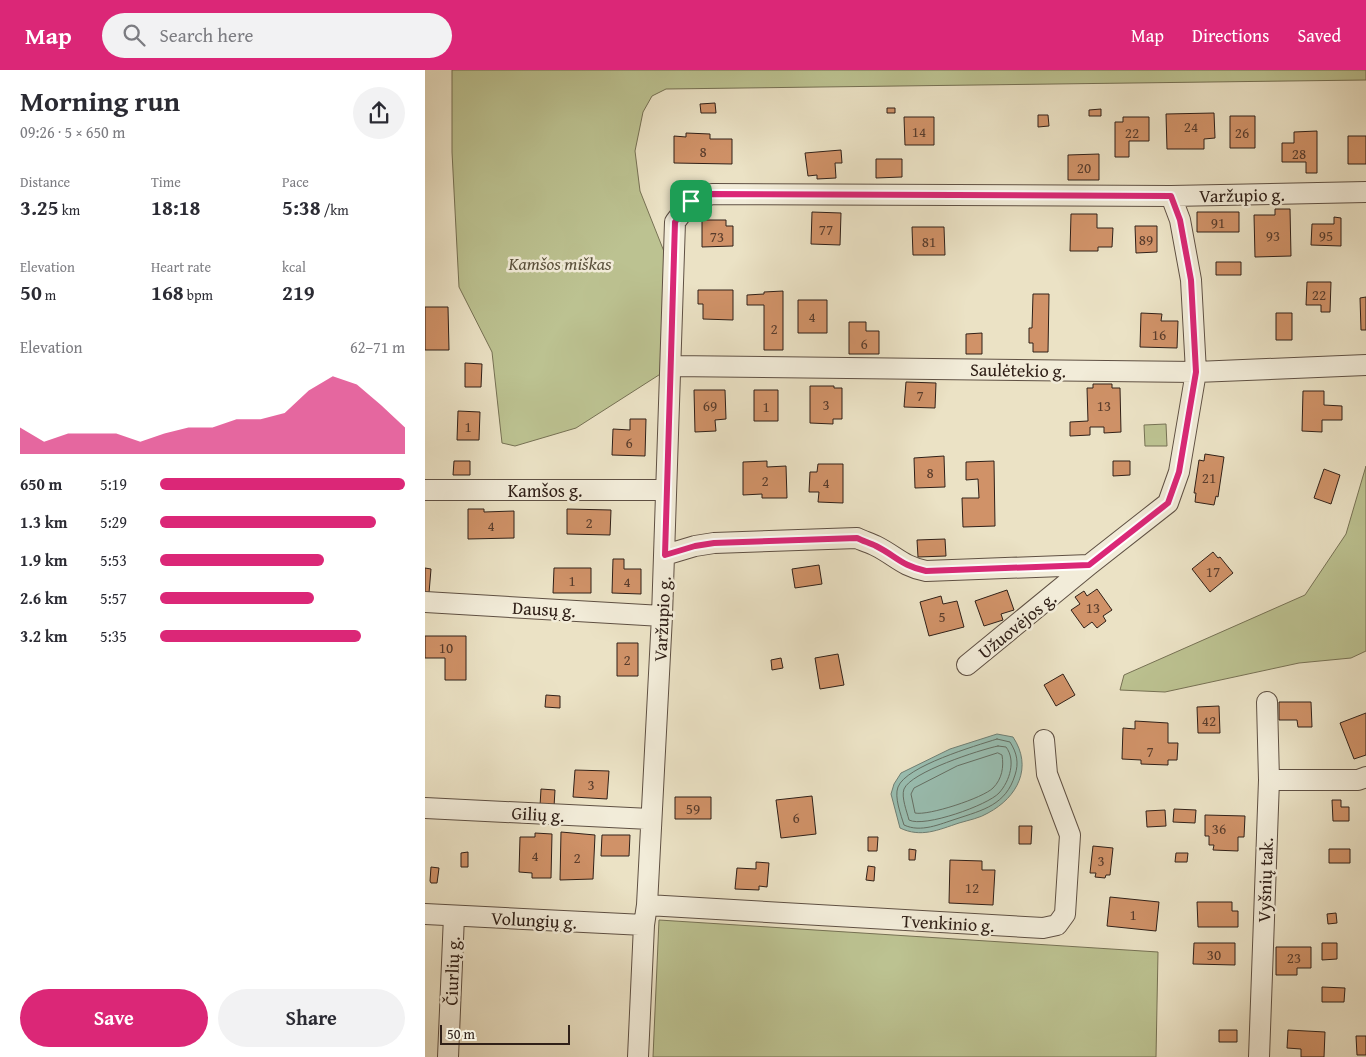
<!DOCTYPE html>
<html lang="en">
<head>
<meta charset="utf-8">
<style>
  body { margin:0; font-family:"Gentium Book Plus",serif; background:#f2f2f3; color:#2b2b33; height:100vh; display:flex; flex-direction:column; font-size:19px; white-space:nowrap }
  * { box-sizing:border-box; margin:0 }
  p { font-size:16px; color:#7c7c81 }
  .icon { flex:none; width:28px; height:28px; fill:none; stroke:currentColor; stroke-width:2; stroke-linecap:round; stroke-linejoin:round }
  .map { position:relative; flex:1; overflow:hidden }
  .details { display:flex; flex-direction:column; background:#fff; width:425px }
  .details>* { flex:none }
  .scale { position:absolute; left:15px; bottom:12px; width:130px; box-sizing:border-box; padding-left:5px; border:2px solid #302018; border-top:0; font-size:14px; line-height:18px; white-space:nowrap; color:#302018; -webkit-text-stroke:4px #f2ecd9; paint-order:stroke }
  .pin { position:absolute; display:grid; place-items:center; width:42px; height:42px; color:#fff; margin:-21px; border-radius:10px; box-shadow:0 2px 8px #0006 }
  .round { display:grid; place-items:center; flex:none; width:52px; height:52px; border-radius:26px; background:#f2f2f3 }
  .head { display:flex; align-items:center; justify-content:space-between; height:85px; padding:0 20px }
  h1 { font-size:28px; font-weight:700; line-height:38px }
  .metrics { display:grid; grid-template-columns:repeat(3,1fr); gap:8px; height:85px; padding:5px 20px }
  .metrics div { display:grid; align-content:center }
  .metrics b { font-size:21px; font-weight:700 }
  .metrics small { font-size:14px; font-weight:400 }
  .metrics p { font-size:14px }
  .chart { height:140px; padding:10px 20px }
  .chart p { display:flex; justify-content:space-between }
  .chart svg { width:100%; height:90px; margin-top:5px; fill:#db2777; opacity:.7 }
  .action { display:flex; gap:10px; margin-top:auto; padding:10px 20px }
  .action a { flex:1; height:58px; border-radius:30px; background:#db2777; color:#fff; font-size:20px; font-weight:700; line-height:58px; text-align:center }
  .action a+a { background:#f2f2f3; color:#2b2b33 }
  ul { padding:0 20px; list-style:none; font-size:16px }
  li { display:grid; grid-template-columns:80px 60px 1fr; align-items:center; height:38px }
  li i { height:12px; border-radius:6px; background:#db2777 }
  header { display:flex; align-items:center; gap:30px; box-sizing:border-box; height:70px; padding:0 25px; background:#db2777; color:#fff }
  header strong { font-size:24px }
  nav { display:flex; gap:28px; margin-inline-start:auto; font-size:18px }
  .search { width:350px; height:45px; background:#f2f2f3; display:flex; align-items:center; gap:12px; box-sizing:border-box; padding:0 18px; border-radius:28px; color:#7c7c81; font-size:19px }
  main { display:flex; flex:1; min-height:0 }
  .map>svg:first-child { display:block }
  .green { fill:#bcc291; stroke:#767154 }
  .water { fill:#99beb1; stroke:#6f7f74 }
  .lines { fill:none; stroke-linecap:round; stroke-linejoin:round }
  .shore { stroke:#646f64; stroke-width:1 }
  .building { fill:#d09268; stroke:#302018 }
  .minor-casing { stroke:#5f5043; stroke-width:22 }
  .minor { stroke:#f2ecd9; stroke-width:20 }
  .route-casing { stroke:#fff; stroke-width:10 }
  .route { stroke:#db2777; stroke-width:6 }
  .labels { text-anchor:middle; dominant-baseline:central; stroke-width:5; stroke-linejoin:round; paint-order:stroke }
  .number-label { font-size:15px; fill:#583c2c }
  .street-label { font-size:18px; fill:#302018; stroke:#f2ecd9 }
  .park-label { font-size:18px; font-style:italic; fill:#5a513c; stroke:#f2ecd9 }
</style>
</head>
<body>
<header>
<strong>Map</strong>
<div class="search"><svg class="icon" aria-label="search" viewBox="0 0 24 24"><circle cx="10" cy="10" r="6"/><path d="M15 15l6 6"/></svg>Search here</div>
<nav><a>Map</a><a>Directions</a><a>Saved</a></nav>
</header>
<main>
<section class="details">
<div class="head"><div><h1>Morning run</h1><p>09:26 · 5 × 650 m</p></div><a class="round"><svg class="icon" aria-label="share" viewBox="0 0 24 24"><path d="M12 15V3M7 8l5-5 5 5M5 13v7h14v-7"/></svg></a></div>
<div class="metrics">
<div><p>Distance</p><b>3.25<small> km</small></b></div>
<div><p>Time</p><b>18:18</b></div>
<div><p>Pace</p><b>5:38<small> /km</small></b></div>
</div>
<div class="metrics">
<div><p>Elevation</p><b>50<small> m</small></b></div>
<div><p>Heart rate</p><b>168<small> bpm</small></b></div>
<div><p>kcal</p><b>219</b></div>
</div>
<div class="chart"><p><span>Elevation</span>62–71 m</p>
<svg viewBox="0 0 160 44" preserveAspectRatio="none"><path d="M0 44V31L10 38L20 34L30 34L40 34L50 38L60 34L70 31L80 31L90 27L100 27L110 24L120 13L130 6L140 10L150 20L160 31V44z"/></svg>
</div>
<ul>
<li><b>650 m</b>5:19<i style="width:100%"></i></li>
<li><b>1.3 km</b>5:29<i style="width:88%"></i></li>
<li><b>1.9 km</b>5:53<i style="width:67%"></i></li>
<li><b>2.6 km</b>5:57<i style="width:63%"></i></li>
<li><b>3.2 km</b>5:35<i style="width:82%"></i></li>
</ul>
<div class="action"><a>Save</a><a>Share</a></div>
</section>
<div class="map">
<svg width="941" height="987" viewBox="0 0 941 987">
  <rect width="100%" height="100%" fill="#ebe2c5"/>
  <filter id="stains"><feTurbulence type="fractalNoise" baseFrequency=".004" numOctaves="4"/><feColorMatrix values="0 0 0 0 .2 0 0 0 0 .09 0 0 0 0 .02 0 0 0 .5 -.17"/></filter>
  <radialGradient id="worn" r=".72"><stop offset=".6" stop-color="#630" stop-opacity="0"/><stop offset="1" stop-color="#630" stop-opacity=".3"/></radialGradient>
  <path class="green" d="M 27,0 L 941,0 L 941,10 L 241,19 L 227,26 L 218,42 L 210,81 L 215,121 L 242,189 L 237,303 L 151,358 L 90,376 L 77,373 L 67,282 L 34,217 L 27,82 Z
    M 741,354 L 742,376 L 720,376 L 719,355 Z
    M 941,396 L 941,581 L 926,588 L 874,593 L 740,622 L 695,620 L 699,605 L 880,525 L 921,464 Z
    M 234,850 L 733,882 L 731,987 L 228,987 Z"/>
  <path class="water" d="M 572,664 L 588,667 C 608,697 593,727 563,743 C 555,748 544,750 534,753 C 513,760 496,768 475,758 L 466,724 L 469,714 L 476,703 L 525,679 Z"/>
  <g class="lines">
    <path class="shore" d="M 572,669 L 585,672 C 592,683 594,693 590,705 C 581,735 558,740 531,749 C 515,754 496,763 479,755 C 476,745 469,727 473,717 C 481,696 550,676 572,669 Z
      M 573,676 L 581,677 C 591,690 585,711 574,723 C 563,735 499,758 484,750 C 482,742 476,727 479,719 C 486,702 554,680 573,676 Z
      M 573,683 L 577,685 C 579,697 577,709 568,718 C 558,728 503,746 490,743 L 486,724 L 489,718 L 532,696 Z"/>
  </g>
  <path class="building" d="M 290,33 L 291,43 L 276,43 L 275,34 Z
    M 462,38 L 470,38 L 470,43 L 462,43 Z
    M 676,39 L 676,46 L 664,46 L 664,40 Z
    M 789,43 L 790,68 L 779,69 L 779,79 L 742,79 L 741,44 Z
    M 613,45 L 623,45 L 624,56 L 613,57 Z
    M 805,46 L 830,46 L 830,78 L 805,78 Z
    M 479,47 L 509,47 L 509,75 L 480,75 Z
    M 698,47 L 724,47 L 724,71 L 704,71 L 704,87 L 690,87 L 690,52 L 698,52 Z
    M 892,61 L 892,103 L 881,103 L 881,92 L 857,92 L 857,73 L 869,73 L 869,62 Z
    M 261,63 L 285,64 L 285,69 L 307,69 L 307,94 L 249,93 L 249,66 L 261,67 Z
    M 923,66 L 941,66 L 941,94 L 923,94 Z
    M 416,80 L 417,93 L 410,93 L 411,108 L 392,109 L 392,105 L 383,106 L 380,83 Z
    M 674,84 L 674,110 L 643,110 L 643,85 Z
    M 451,89 L 477,89 L 477,107 L 451,108 Z
    M 850,139 L 865,139 L 866,186 L 830,187 L 829,145 L 850,145 Z
    M 387,142 L 416,143 L 415,175 L 386,174 Z
    M 772,142 L 814,142 L 814,162 L 772,162 Z
    M 646,144 L 672,144 L 672,158 L 688,158 L 687,177 L 673,177 L 673,181 L 645,181 Z
    M 909,147 L 916,148 L 916,176 L 886,175 L 887,154 L 909,154 Z
    M 277,150 L 301,150 L 301,156 L 308,156 L 308,176 L 277,177 Z
    M 710,156 L 732,156 L 732,182 L 711,183 Z
    M 487,157 L 519,157 L 520,185 L 488,185 Z
    M 791,192 L 816,192 L 816,205 L 791,205 Z
    M 882,212 L 906,212 L 905,242 L 896,242 L 896,235 L 881,235 Z
    M 273,220 L 308,220 L 308,250 L 278,249 L 278,234 L 273,234 Z
    M 358,221 L 358,280 L 339,280 L 339,235 L 322,235 L 322,225 L 339,224 L 339,222 Z
    M 608,224 L 624,224 L 623,282 L 608,282 L 608,273 L 604,273 L 604,258 L 607,258 Z
    M 941,227 L 941,260 L 936,260 L 935,228 Z
    M 373,230 L 402,230 L 402,263 L 373,263 Z
    M 0,237 L 23,237 L 24,280 L 0,280 Z
    M 716,243 L 737,244 L 736,251 L 753,251 L 752,278 L 715,277 Z
    M 851,243 L 867,243 L 867,270 L 851,270 Z
    M 424,252 L 441,252 L 441,261 L 454,261 L 454,284 L 424,284 Z
    M 557,263 L 557,284 L 541,284 L 541,264 Z
    M 40,293 L 57,294 L 56,317 L 40,317 Z
    M 481,312 L 511,313 L 510,338 L 479,337 Z
    M 668,314 L 687,314 L 687,318 L 695,318 L 696,362 L 679,363 L 679,357 L 665,357 L 665,365 L 645,366 L 645,352 L 663,351 L 662,318 L 668,318 Z
    M 385,316 L 409,316 L 409,318 L 417,318 L 417,349 L 408,349 L 408,354 L 385,353 Z
    M 269,320 L 300,320 L 301,349 L 290,350 L 291,361 L 270,362 Z
    M 329,320 L 353,320 L 353,351 L 329,351 Z
    M 878,321 L 899,321 L 899,335 L 917,336 L 917,350 L 897,350 L 897,362 L 877,361 Z
    M 33,341 L 55,342 L 54,370 L 32,370 Z
    M 205,349 L 221,349 L 220,386 L 187,385 L 188,359 L 205,360 Z
    M 780,384 L 799,387 L 793,427 L 791,426 L 789,435 L 770,432 L 771,423 L 769,423 L 774,390 L 779,391 Z
    M 519,386 L 520,417 L 490,418 L 489,388 Z
    M 29,391 L 45,391 L 45,405 L 28,405 Z
    M 342,391 L 342,397 L 361,396 L 362,428 L 337,428 L 337,424 L 318,425 L 318,392 Z
    M 569,391 L 570,456 L 538,457 L 537,428 L 554,428 L 553,409 L 541,410 L 541,392 Z
    M 688,391 L 705,391 L 705,405 L 688,406 Z
    M 393,394 L 418,394 L 418,433 L 393,432 L 394,422 L 384,422 L 385,402 L 392,402 Z
    M 899,399 L 915,405 L 906,434 L 889,428 Z
    M 43,439 L 59,439 L 59,442 L 89,441 L 89,468 L 43,469 Z
    M 142,439 L 186,440 L 185,465 L 142,464 Z
    M 520,469 L 521,486 L 493,487 L 492,470 Z
    M 788,482 L 793,488 L 795,487 L 808,503 L 785,522 L 767,499 Z
    M 188,489 L 199,489 L 199,499 L 216,499 L 216,524 L 187,523 Z
    M 394,495 L 397,514 L 370,518 L 367,499 Z
    M 0,498 L 6,499 L 4,523 L 0,523 Z
    M 129,498 L 166,498 L 166,523 L 128,523 Z
    M 672,519 L 687,540 L 678,546 L 681,551 L 672,558 L 667,552 L 659,558 L 646,540 L 655,534 L 650,527 L 659,521 L 662,526 Z
    M 582,520 L 589,540 L 576,544 L 578,550 L 559,556 L 550,531 Z
    M 516,526 L 518,534 L 532,531 L 539,557 L 504,566 L 495,532 Z
    M 0,566 L 41,566 L 41,610 L 20,610 L 20,588 L 0,588 Z
    M 192,573 L 213,573 L 213,606 L 192,606 Z
    M 413,584 L 419,615 L 395,619 L 390,588 Z
    M 356,588 L 358,598 L 347,600 L 346,590 Z
    M 638,604 L 650,625 L 631,636 L 619,615 Z
    M 121,625 L 135,626 L 135,638 L 120,637 Z
    M 854,632 L 886,632 L 887,657 L 873,657 L 872,650 L 854,650 Z
    M 794,636 L 795,663 L 773,663 L 772,637 Z
    M 941,643 L 941,685 L 929,689 L 915,653 Z
    M 710,651 L 743,653 L 743,673 L 753,673 L 752,690 L 743,690 L 743,695 L 716,694 L 716,690 L 697,689 L 698,658 L 710,659 Z
    M 150,700 L 184,701 L 182,729 L 148,727 Z
    M 116,719 L 130,720 L 129,737 L 115,736 Z
    M 387,726 L 391,764 L 356,768 L 351,730 Z
    M 250,727 L 286,727 L 286,749 L 250,749 Z
    M 907,730 L 916,730 L 916,737 L 924,737 L 924,751 L 908,751 Z
    M 749,739 L 771,740 L 770,753 L 748,752 Z
    M 740,740 L 741,756 L 722,757 L 721,741 Z
    M 780,745 L 820,746 L 819,767 L 813,767 L 813,781 L 788,780 L 789,775 L 784,775 L 784,766 L 780,766 Z
    M 594,756 L 607,756 L 606,774 L 594,774 Z
    M 136,762 L 170,765 L 168,809 L 135,810 Z
    M 110,763 L 127,764 L 126,808 L 107,808 L 107,803 L 94,802 L 95,767 L 110,767 Z
    M 177,765 L 205,765 L 204,786 L 176,786 Z
    M 443,767 L 453,767 L 452,781 L 443,781 Z
    M 668,776 L 688,778 L 685,805 L 681,805 L 680,808 L 670,807 L 671,803 L 665,803 Z
    M 484,779 L 491,780 L 490,790 L 484,790 Z
    M 904,779 L 925,779 L 925,793 L 904,793 Z
    M 43,782 L 43,797 L 36,797 L 36,783 Z
    M 751,783 L 763,783 L 762,792 L 750,792 Z
    M 525,790 L 557,791 L 557,800 L 570,800 L 568,835 L 524,833 Z
    M 331,792 L 344,793 L 342,817 L 334,816 L 334,820 L 310,819 L 312,798 L 331,799 Z
    M 443,796 L 450,797 L 449,811 L 441,810 Z
    M 6,797 L 14,798 L 12,813 L 6,813 L 5,811 Z
    M 685,827 L 734,832 L 731,861 L 682,856 Z
    M 772,832 L 807,832 L 807,841 L 813,841 L 813,857 L 773,857 Z
    M 911,843 L 912,853 L 903,854 L 902,844 Z
    M 769,873 L 810,873 L 810,895 L 768,894 Z
    M 897,873 L 912,873 L 912,889 L 897,890 Z
    M 851,877 L 886,877 L 886,898 L 872,898 L 872,905 L 851,905 Z
    M 897,917 L 920,918 L 919,932 L 897,932 Z
    M 794,960 L 812,960 L 812,972 L 794,972 Z
    M 863,960 L 900,962 L 899,987 L 876,987 L 876,979 L 862,978 Z
    M 931,966 L 941,966 L 941,985 L 932,985 Z"/>
  <g class="lines">
    <defs>
      <path id="minor" d="M 246,296 L 771,302 L 941,295
        M 0,420 L 241,420
        M 240,485 L 270,476 L 289,473 L 432,468 C 438,471 445,473 451,476 C 471,486 477,496 501,501 L 664,495
        M 0,532 L 237,546
        M 542,595 L 664,495 L 743,433 L 754,402 L 771,302 L 766,210 L 755,150 L 746,126
        M 844,710 L 933,710 L 941,707
        M 0,738 L 225,749
        M 222,835 L 618,858 L 632,855 L 640,844 L 645,765 L 622,704 L 619,670
        M 0,844 L 219,855
        M 23,987 L 29,846
        M 213,987 L 219,855 L 222,835 L 237,546 L 250,152 L 266,131 L 287,124 L 746,126 L 941,122
        M 834,987 L 844,710 L 842,632"/>
    </defs>
    <use href="#minor" class="minor-casing"/>
    <use href="#minor" class="minor"/>
  </g>
  <g class="lines">
    <defs>
      <path id="route" d="M 287,124 L 746,126 L 755,150 L 766,210 L 771,302 L 754,402 L 743,433 L 664,495 L 501,501 C 477,496 471,486 451,476 C 445,473 438,471 432,468 L 289,473 L 270,476 L 240,485 L 250,152 L 266,131 Z"/>
    </defs>
    <use href="#route" class="route-casing"/>
    <use href="#route" class="route"/>
  </g>
  <g class="labels">
    <g class="number-label">
      <text x="766" y="56">24</text>
      <text x="494" y="61">14</text>
      <text x="707" y="62">22</text>
      <text x="817" y="62">26</text>
      <text x="278" y="81">8</text>
      <text x="874" y="83">28</text>
      <text x="659" y="97">20</text>
      <text x="793" y="152">91</text>
      <text x="401" y="159">77</text>
      <text x="848" y="165">93</text>
      <text x="901" y="165">95</text>
      <text x="292" y="166">73</text>
      <text x="721" y="169">89</text>
      <text x="504" y="171">81</text>
      <text x="894" y="224">22</text>
      <text x="387" y="246">4</text>
      <text x="349" y="258">2</text>
      <text x="734" y="264">16</text>
      <text x="439" y="273">6</text>
      <text x="495" y="325">7</text>
      <text x="401" y="334">3</text>
      <text x="285" y="335">69</text>
      <text x="679" y="335">13</text>
      <text x="341" y="336">1</text>
      <text x="43" y="356">1</text>
      <text x="204" y="372">6</text>
      <text x="505" y="402">8</text>
      <text x="784" y="407">21</text>
      <text x="340" y="410">2</text>
      <text x="401" y="412">4</text>
      <text x="164" y="452">2</text>
      <text x="66" y="455">4</text>
      <text x="788" y="501">17</text>
      <text x="147" y="510">1</text>
      <text x="202" y="511">4</text>
      <text x="668" y="537">13</text>
      <text x="517" y="546">5</text>
      <text x="21" y="577">10</text>
      <text x="202" y="589">2</text>
      <text x="784" y="650">42</text>
      <text x="725" y="681">7</text>
      <text x="166" y="714">3</text>
      <text x="268" y="738">59</text>
      <text x="371" y="747">6</text>
      <text x="794" y="758">36</text>
      <text x="110" y="785">4</text>
      <text x="152" y="787">2</text>
      <text x="676" y="790">3</text>
      <text x="547" y="817">12</text>
      <text x="708" y="844">1</text>
      <text x="789" y="884">30</text>
      <text x="869" y="887">23</text>
    </g>
    <g class="street-label">
      <text transform="translate(817 125) rotate(-1)">Varžupio g.</text>
      <text transform="translate(593 300) rotate(1)">Saulėtekio g.</text>
      <text x="120" y="420">Kamšos g.</text>
      <text transform="translate(119 539) rotate(3)">Dausų g.</text>
      <text transform="translate(237 549) rotate(-87)">Varžupio g.</text>
      <text transform="translate(592 555) rotate(-39)">Užuovėjos g.</text>
      <text transform="translate(113 744) rotate(3)">Gilių g.</text>
      <text transform="translate(840 810) rotate(-88)">Vyšnių tak.</text>
      <text transform="translate(109 850) rotate(3)">Volungių g.</text>
      <text transform="translate(523 853) rotate(3)">Tvenkinio g.</text>
      <text transform="translate(27 901) rotate(-88)">Čiurlių g.</text>
    </g>
    <g class="park-label">
      <text x="135" y="193">Kamšos miškas</text>
    </g>
  </g>
  <rect width="100%" height="100%" filter="url(#stains)"/>
  <rect width="100%" height="100%" fill="url(#worn)"/>
</svg>
<div class="scale">50 m</div>
<div class="pin" style="left:266px;top:131px;background:#1e9e55"><svg class="icon" aria-label="arrive" viewBox="0 0 24 24"><path d="M6 21V4h12l-3 4 3 4H6"/></svg></div>
</div>
</main>
</body>
</html>
